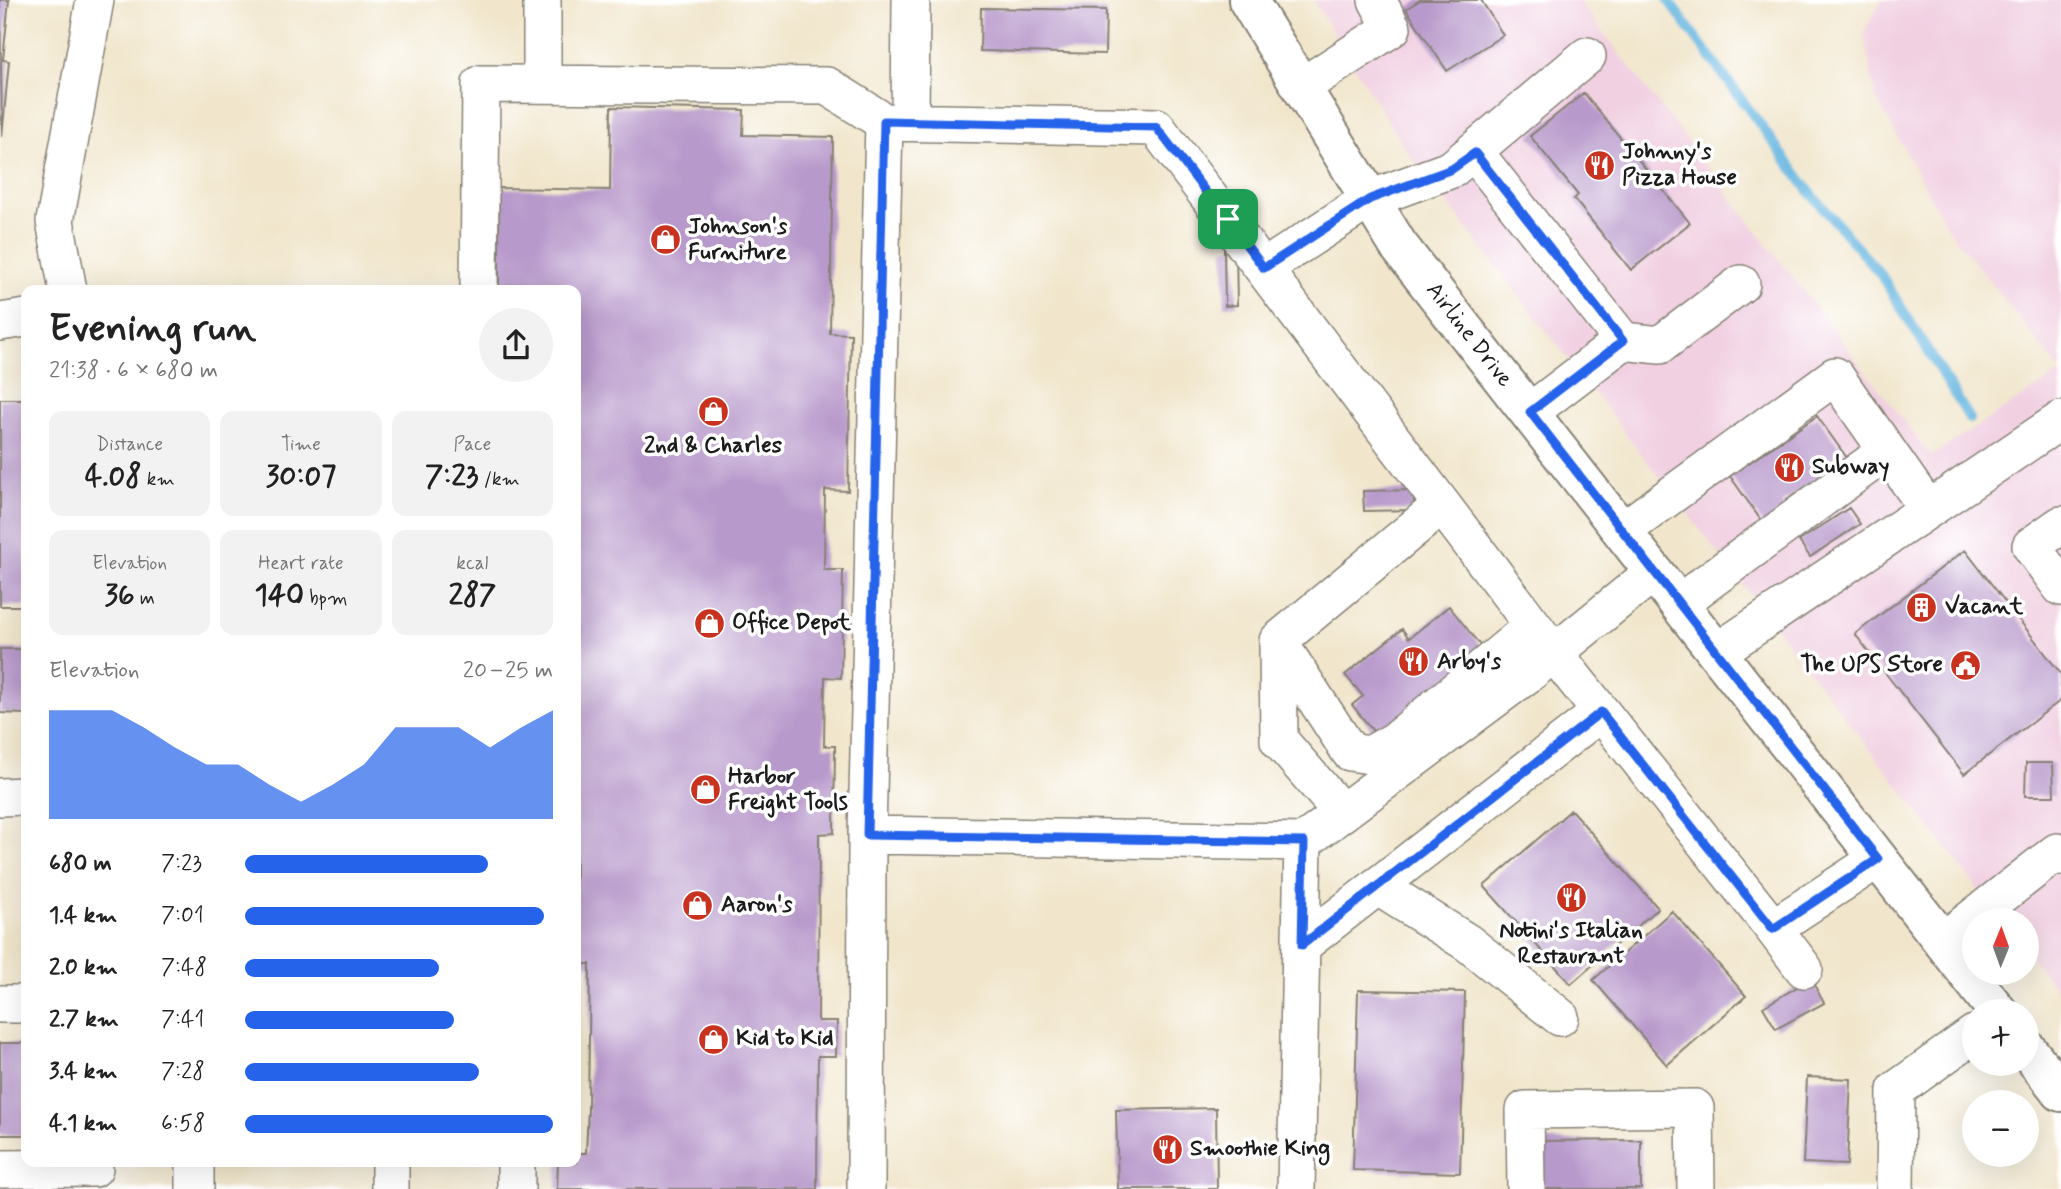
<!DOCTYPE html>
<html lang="en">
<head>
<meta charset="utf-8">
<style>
  body { margin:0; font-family:Mynerve,sans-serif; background:#f2f2f2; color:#222; height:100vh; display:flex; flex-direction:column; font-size:26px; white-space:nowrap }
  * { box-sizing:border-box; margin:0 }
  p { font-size:23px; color:#767676 }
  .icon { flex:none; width:38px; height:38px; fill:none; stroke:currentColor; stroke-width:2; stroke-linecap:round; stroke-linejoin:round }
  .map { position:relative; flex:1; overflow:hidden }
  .sheet { position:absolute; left:21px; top:285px; width:560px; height:882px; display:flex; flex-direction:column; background:#fff; border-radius:14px; box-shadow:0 7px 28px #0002 }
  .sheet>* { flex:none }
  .needle { width:46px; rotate:1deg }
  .tools { position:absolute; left:1962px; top:908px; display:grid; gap:14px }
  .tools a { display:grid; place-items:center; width:77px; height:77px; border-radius:50%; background:#fff; box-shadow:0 7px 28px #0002; font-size:35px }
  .pin { position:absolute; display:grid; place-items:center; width:60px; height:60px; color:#fff; margin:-30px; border-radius:14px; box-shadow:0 4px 10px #0006 }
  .round { display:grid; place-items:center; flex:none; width:74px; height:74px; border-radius:37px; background:#f2f2f2 }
  .head { display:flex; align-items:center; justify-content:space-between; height:119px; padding:0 28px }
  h1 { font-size:38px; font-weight:700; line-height:52px }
  .metrics { display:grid; grid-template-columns:repeat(3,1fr); gap:10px; height:119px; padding:7px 28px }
  .metrics div { display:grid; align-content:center; border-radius:14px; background:#f2f2f2; text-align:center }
  .metrics b { font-size:30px; font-weight:700 }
  .metrics small { font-size:19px; font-weight:400 }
  .metrics p { font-size:19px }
  .chart { height:196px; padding:14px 28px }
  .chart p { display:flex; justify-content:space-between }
  .chart svg { width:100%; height:126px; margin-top:7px; fill:#2563eb; opacity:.7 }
  ul { padding:0 28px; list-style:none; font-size:23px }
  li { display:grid; grid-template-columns:112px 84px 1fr; align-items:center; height:52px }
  li i { height:18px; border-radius:9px; background:#2563eb }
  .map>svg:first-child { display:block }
  .built { fill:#f1d0e2 }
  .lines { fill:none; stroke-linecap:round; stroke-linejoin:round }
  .stream { stroke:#65b6e0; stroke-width:10 }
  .building { fill:#b899cb }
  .minor-casing { stroke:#868174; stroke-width:40 }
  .major-casing { stroke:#868174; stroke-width:42 }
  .minor { stroke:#fff; stroke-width:37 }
  .major { stroke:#fff; stroke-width:38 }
  .route-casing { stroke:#fff; stroke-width:14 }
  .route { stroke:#2563eb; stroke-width:9 }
  .labels { text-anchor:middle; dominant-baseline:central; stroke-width:7; stroke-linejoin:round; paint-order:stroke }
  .poi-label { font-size:23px; font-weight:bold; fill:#1c1c1c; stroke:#fff; text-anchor:start }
  .street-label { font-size:23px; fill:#1c1c1c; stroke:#fff }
</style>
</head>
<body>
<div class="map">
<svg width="2061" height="1189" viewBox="0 0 2061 1189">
  <rect width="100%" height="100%" fill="#fff"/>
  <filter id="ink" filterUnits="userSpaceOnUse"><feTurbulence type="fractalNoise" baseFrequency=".0143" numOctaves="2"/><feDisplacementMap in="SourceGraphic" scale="14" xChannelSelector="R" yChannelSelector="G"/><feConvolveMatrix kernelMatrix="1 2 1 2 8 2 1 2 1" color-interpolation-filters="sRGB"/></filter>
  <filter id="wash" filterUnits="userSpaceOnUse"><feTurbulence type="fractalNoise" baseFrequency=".00686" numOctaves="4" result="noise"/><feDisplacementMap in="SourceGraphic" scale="28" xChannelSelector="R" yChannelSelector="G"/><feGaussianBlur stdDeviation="1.57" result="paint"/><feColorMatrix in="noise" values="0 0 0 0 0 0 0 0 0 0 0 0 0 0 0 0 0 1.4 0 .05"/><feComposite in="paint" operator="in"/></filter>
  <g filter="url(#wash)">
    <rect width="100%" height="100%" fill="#f1e6cc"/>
    <path class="built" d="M 1313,0 L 1578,0 L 1931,456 L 2061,372 L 2061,996 L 2027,952 L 2026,920 L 2002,920 L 1404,147 Z
      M 1882,0 L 2061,0 L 2061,371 L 1948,229 L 1875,96 L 1864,31 Z"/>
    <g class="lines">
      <path class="stream" d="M 1668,0 L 1810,192 L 1881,275 L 1970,419"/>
    </g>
    <g id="blocks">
      <path class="building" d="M 0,0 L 9,0 L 3,60 L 9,61 L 2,137 Z
        M 1420,0 L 1481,0 L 1503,35 L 1447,71 L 1406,9 Z
        M 981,8 L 1106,10 L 1105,54 L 980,51 Z
        M 1584,93 L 1690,223 L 1631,270 L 1574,199 L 1578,195 L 1530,136 Z
        M 611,107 L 744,110 L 743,135 L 833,137 L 830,333 L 851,334 L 848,491 L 825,490 L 824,570 L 843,570 L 841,678 L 825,677 L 824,746 L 835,746 L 834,833 L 819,834 L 818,1021 L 837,1021 L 836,1056 L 818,1056 L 817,1189 L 557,1189 L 558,1162 L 576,1162 L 576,1153 L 586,1153 L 588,1109 L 590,964 L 576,964 L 576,290 L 499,290 L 499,188 L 610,190 Z
        M 1224,248 L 1236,248 L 1237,305 L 1225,306 Z
        M 0,399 L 26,399 L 26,606 L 0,606 Z
        M 1817,416 L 1847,458 L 1781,504 L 1786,511 L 1765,526 L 1730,476 Z
        M 1414,490 L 1414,510 L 1364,511 L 1363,491 Z
        M 1849,508 L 1860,524 L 1810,557 L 1799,541 Z
        M 1965,550 L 2061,674 L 2061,700 L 1964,774 L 1855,634 Z
        M 1449,606 L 1483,649 L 1377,736 L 1352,705 L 1363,696 L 1345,675 L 1402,629 L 1409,638 Z
        M 0,649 L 26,649 L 26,714 L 0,713 Z
        M 2026,763 L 2053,763 L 2054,796 L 2025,796 Z
        M 1571,810 L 1658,908 L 1571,984 L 1484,886 Z
        M 1672,911 L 1746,996 L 1667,1065 L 1593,980 Z
        M 1811,979 L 1824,1003 L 1776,1029 L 1763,1007 Z
        M 1358,990 L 1465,992 L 1460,1173 L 1353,1170 Z
        M 0,1043 L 26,1043 L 26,1135 L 0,1135 Z
        M 1807,1077 L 1851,1079 L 1847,1165 L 1803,1163 Z
        M 1216,1108 L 1217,1189 L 1118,1189 L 1116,1110 Z
        M 1641,1140 L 1641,1189 L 1539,1189 L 1539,1141 Z"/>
    </g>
  </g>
  <g filter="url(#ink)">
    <use href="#blocks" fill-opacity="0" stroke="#868174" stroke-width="2"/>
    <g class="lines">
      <defs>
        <path id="minor" d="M 542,84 L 542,0
          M 1301,87 L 1392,28 L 1377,0
          M 910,122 L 911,0
          M 1475,153 L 1623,341 L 1660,345 L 1741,284
          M 1264,268 L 1370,199 L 1452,169 L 1587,56
          M 68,290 L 55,221 L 95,0
          M 479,290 L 481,84 L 827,86 L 884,122
          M 0,322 L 26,318
          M 1530,412 L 1623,341
          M 2061,525 L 2031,546 L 2061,587
          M 1622,531 L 1835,376 L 1928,509
          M 1679,603 L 1887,451
          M 1278,641 L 1350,752 L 1370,755 L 1396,740 L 1533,626
          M 1278,641 L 1442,505
          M 1278,641 L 1279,740 L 1342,813
          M 1717,652 L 2061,420
          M 0,797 L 26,796
          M 867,835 L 884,122 L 1156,127 L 1554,653 L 1773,928 L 1878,859
          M 1377,886 L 1468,943 L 1560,1017
          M 1773,928 L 1804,969
          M 1943,941 L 2057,852 L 2061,857
          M 1302,945 L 1601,712
          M 0,1004 L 26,1004
          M 195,1162 L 195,1189
          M 0,1169 L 94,1168
          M 390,1189 L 390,1162
          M 516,1189 L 516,1162
          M 866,1189 L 867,835 L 1303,842
          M 1296,1189 L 1303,842 L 1532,671 L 1654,572
          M 1526,1189 L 1525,1110 L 1695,1108 L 1696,1189
          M 1895,1189 L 1896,1090 L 1974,1034"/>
        <path id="major" d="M 1248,0 L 1398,245 L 1998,1012
          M 2026,1048 L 2061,1092"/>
      </defs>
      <use href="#minor" class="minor-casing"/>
      <use href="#major" class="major-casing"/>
      <use href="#minor" class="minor"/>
      <use href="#major" class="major"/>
    </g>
  </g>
  <g class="lines" filter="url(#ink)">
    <defs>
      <path id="route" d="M 884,121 L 1156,127 L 1264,268 L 1370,199 L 1452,169 L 1475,153 L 1623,341 L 1530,412 L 1878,859 L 1773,929 L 1601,712 L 1302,945 L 1304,842 L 867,835 Z"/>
    </defs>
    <use href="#route" class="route-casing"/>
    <use href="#route" class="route"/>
  </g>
  <defs>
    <symbol id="restaurant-disc" viewBox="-11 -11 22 22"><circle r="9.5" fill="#c8321e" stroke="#fff"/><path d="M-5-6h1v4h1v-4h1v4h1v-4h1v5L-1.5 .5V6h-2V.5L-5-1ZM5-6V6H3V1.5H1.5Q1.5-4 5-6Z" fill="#fff"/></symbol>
    <symbol id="shop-disc" viewBox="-11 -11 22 22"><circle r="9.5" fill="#c8321e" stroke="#fff"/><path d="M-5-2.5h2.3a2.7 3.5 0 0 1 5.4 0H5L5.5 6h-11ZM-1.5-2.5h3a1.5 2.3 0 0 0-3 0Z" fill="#fff"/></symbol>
    <symbol id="building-disc" viewBox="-11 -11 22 22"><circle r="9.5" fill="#c8321e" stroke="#fff"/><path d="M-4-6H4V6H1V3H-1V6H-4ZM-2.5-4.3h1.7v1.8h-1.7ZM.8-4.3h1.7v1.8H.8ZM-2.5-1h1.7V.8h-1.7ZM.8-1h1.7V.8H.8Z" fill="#fff"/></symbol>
    <symbol id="civic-disc" viewBox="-11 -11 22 22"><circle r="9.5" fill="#c8321e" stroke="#fff"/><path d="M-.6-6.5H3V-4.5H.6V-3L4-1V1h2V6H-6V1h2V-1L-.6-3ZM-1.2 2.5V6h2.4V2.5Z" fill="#fff"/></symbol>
  </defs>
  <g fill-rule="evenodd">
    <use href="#restaurant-disc" x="1582" y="148" width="35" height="35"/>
    <use href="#shop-disc" x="648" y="222" width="35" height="35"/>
    <use href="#shop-disc" x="696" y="394" width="35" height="35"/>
    <use href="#restaurant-disc" x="1772" y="450" width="35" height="35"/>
    <use href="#building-disc" x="1904" y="590" width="35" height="35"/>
    <use href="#shop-disc" x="692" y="606" width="35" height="35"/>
    <use href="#restaurant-disc" x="1396" y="644" width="35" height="35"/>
    <use href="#civic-disc" x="1948" y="648" width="35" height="35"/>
    <use href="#shop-disc" x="688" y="772" width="35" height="35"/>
    <use href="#restaurant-disc" x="1554" y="880" width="35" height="35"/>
    <use href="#shop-disc" x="680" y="888" width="35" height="35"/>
    <use href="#shop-disc" x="696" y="1022" width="35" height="35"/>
    <use href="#restaurant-disc" x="1150" y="1132" width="35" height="35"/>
  </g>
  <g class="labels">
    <g class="poi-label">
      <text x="1622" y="152">Johnny's<tspan x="1622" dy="26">Pizza House</tspan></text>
      <text x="688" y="227">Johnson's<tspan x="688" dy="26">Furniture</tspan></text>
      <text x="713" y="446" text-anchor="middle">2nd &amp; Charles</text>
      <text x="1812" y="467">Subway</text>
      <text x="1945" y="607">Vacant</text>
      <text x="732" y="623">Office Depot</text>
      <text x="1437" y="662">Arby's</text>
      <text x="1943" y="665" text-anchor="end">The UPS Store</text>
      <text x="728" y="777">Harbor<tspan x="728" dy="26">Freight Tools</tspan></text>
      <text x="721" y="905">Aaron's</text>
      <text x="1571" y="931" text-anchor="middle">Notini's Italian<tspan x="1571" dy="26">Restaurant</tspan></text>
      <text x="736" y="1039">Kid to Kid</text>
      <text x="1190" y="1149">Smoothie King</text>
    </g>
    <g class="street-label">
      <text transform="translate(1469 335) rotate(52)">Airline Drive</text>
    </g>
  </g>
</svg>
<div class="tools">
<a><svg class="needle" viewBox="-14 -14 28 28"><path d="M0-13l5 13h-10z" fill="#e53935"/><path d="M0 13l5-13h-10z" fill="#767676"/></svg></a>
<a>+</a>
<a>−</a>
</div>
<div class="pin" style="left:1228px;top:219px;background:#1e9e55"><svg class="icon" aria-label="arrive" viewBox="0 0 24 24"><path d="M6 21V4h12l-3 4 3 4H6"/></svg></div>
<section class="sheet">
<div class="head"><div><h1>Evening run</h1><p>21:38 · 6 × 680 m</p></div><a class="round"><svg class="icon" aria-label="share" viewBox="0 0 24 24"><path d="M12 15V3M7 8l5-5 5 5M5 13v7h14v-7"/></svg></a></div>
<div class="metrics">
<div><p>Distance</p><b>4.08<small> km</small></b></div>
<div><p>Time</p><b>30:07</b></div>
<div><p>Pace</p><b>7:23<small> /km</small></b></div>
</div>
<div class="metrics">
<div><p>Elevation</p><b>36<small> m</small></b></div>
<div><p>Heart rate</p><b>140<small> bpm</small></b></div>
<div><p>kcal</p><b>287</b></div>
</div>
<div class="chart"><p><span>Elevation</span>20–25 m</p>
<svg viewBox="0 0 160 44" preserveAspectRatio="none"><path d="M0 44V6L10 6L20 6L30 12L40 19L50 25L60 25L70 32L80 38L90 32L100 25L110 12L120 12L130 12L140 19L150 12L160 6V44z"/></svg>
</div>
<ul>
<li><b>680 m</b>7:23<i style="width:79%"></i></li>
<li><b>1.4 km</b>7:01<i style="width:97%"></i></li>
<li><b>2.0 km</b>7:48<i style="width:63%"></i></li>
<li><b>2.7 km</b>7:41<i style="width:68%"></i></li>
<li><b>3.4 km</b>7:28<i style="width:76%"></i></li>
<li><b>4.1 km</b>6:58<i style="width:100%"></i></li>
</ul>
</section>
</div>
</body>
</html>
